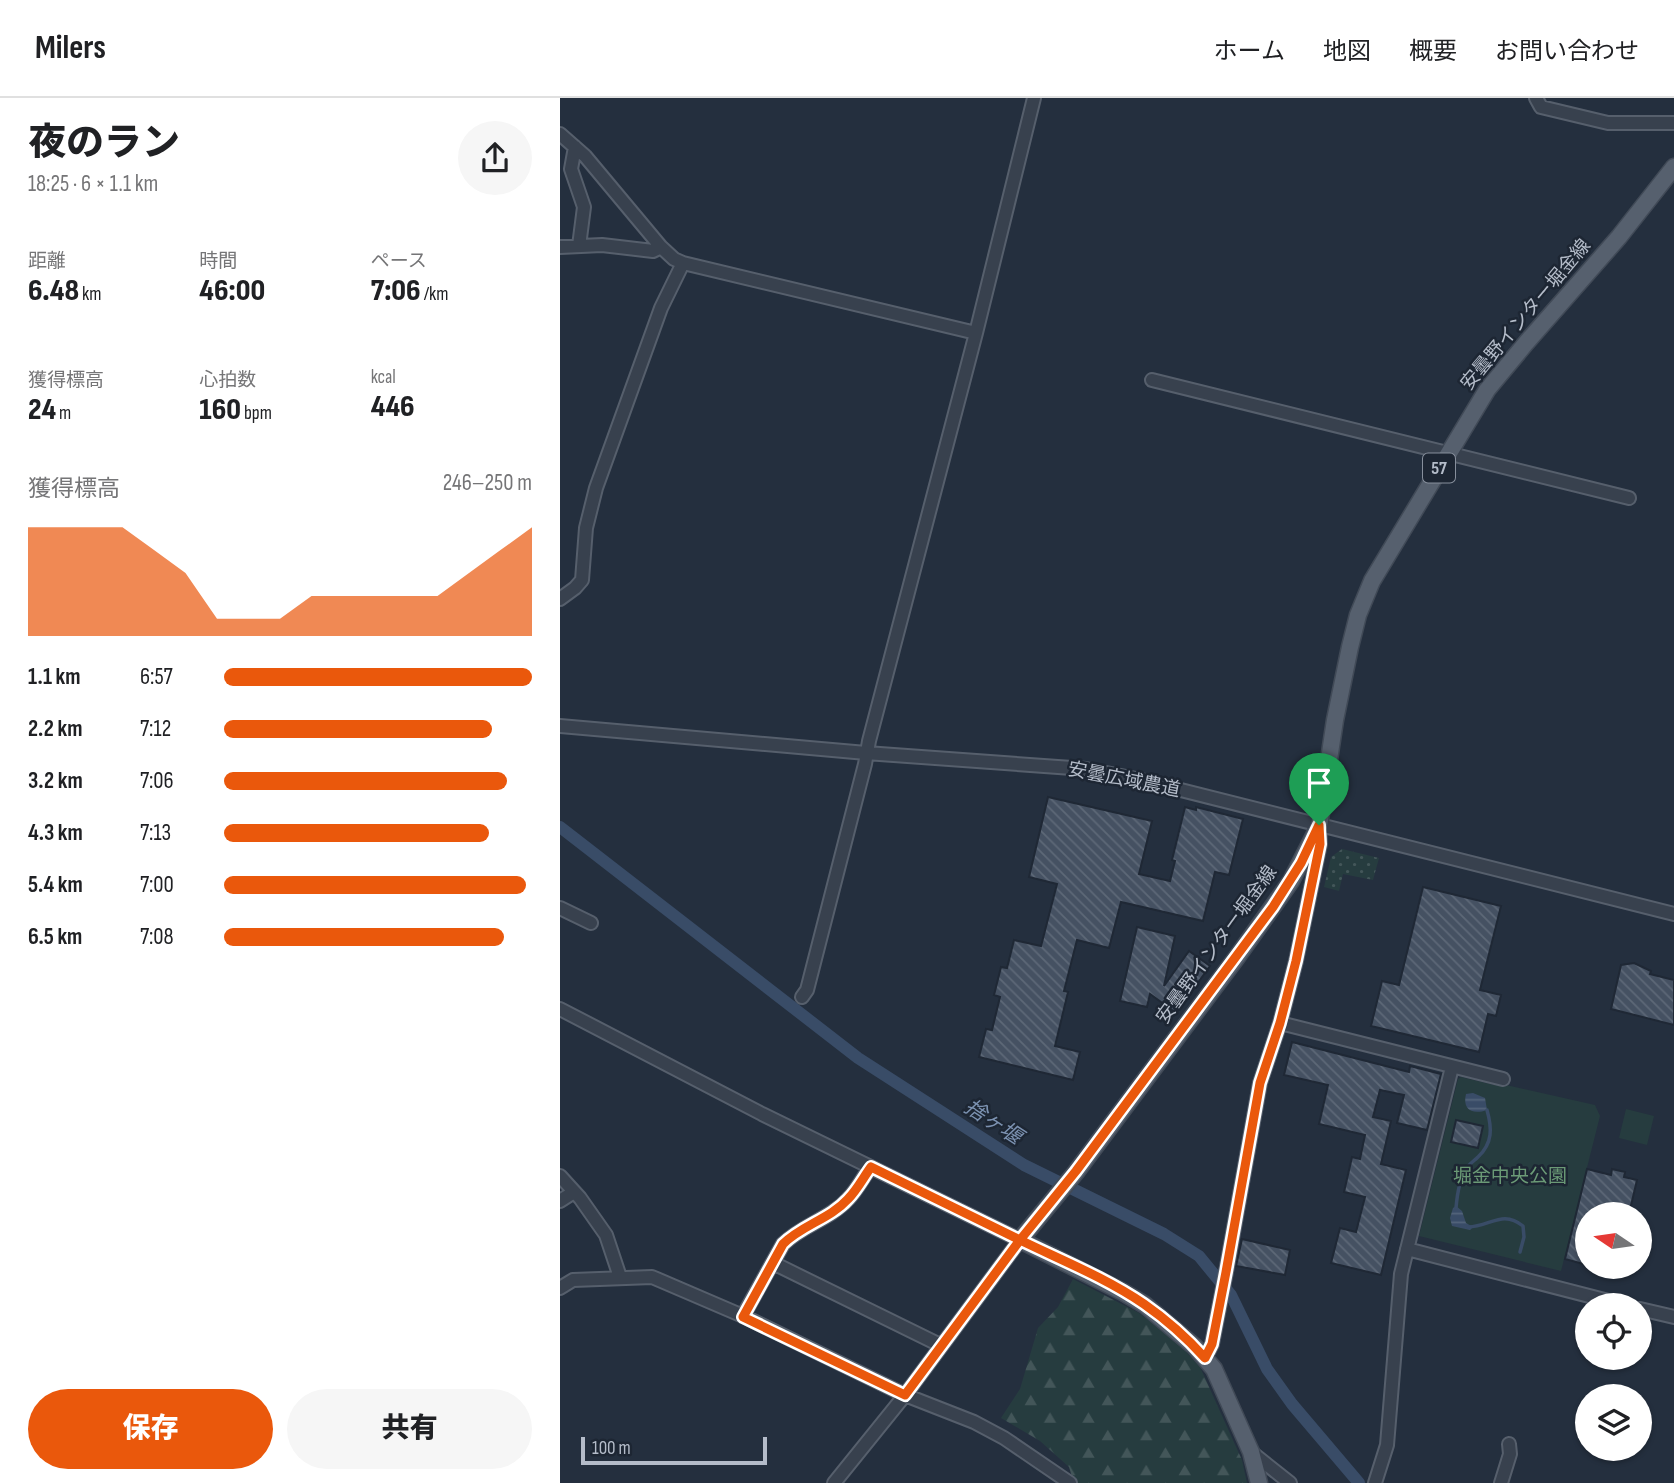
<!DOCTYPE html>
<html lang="ja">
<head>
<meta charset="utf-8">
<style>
  body { margin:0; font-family:"Sofia Sans Condensed","Noto Sans JP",sans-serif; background:#f6f6f6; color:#202124; height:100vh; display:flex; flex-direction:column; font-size:26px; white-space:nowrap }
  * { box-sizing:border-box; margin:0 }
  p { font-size:23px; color:#757577 }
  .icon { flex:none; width:38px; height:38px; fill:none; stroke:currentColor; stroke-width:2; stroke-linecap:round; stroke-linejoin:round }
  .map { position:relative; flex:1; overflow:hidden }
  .details { display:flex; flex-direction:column; background:#fff; width:560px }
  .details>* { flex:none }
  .needle { width:46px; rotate:283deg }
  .buttons { position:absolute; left:1015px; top:1104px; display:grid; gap:14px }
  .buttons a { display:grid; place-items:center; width:77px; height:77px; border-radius:50%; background:#fff; box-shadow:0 2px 5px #0004; font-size:35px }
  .scale { position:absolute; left:21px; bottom:18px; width:186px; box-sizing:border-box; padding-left:7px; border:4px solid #b4bcc9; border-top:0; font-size:19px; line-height:24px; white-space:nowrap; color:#b4bcc9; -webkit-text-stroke:5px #1d2633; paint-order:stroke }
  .pin { position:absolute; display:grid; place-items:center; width:60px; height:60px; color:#fff; margin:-72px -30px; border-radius:50% 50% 50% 0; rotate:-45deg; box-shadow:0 0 7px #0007 }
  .pin .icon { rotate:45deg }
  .round { display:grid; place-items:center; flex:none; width:74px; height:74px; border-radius:37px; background:#f6f6f6 }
  .overview { display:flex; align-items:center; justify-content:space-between; height:119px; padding:0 28px }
  h1 { font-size:38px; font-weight:800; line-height:52px }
  .metrics { display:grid; grid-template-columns:repeat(3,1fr); gap:10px; height:119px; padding:7px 28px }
  .metrics div { display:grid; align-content:center }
  .metrics b { font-size:30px; font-weight:800 }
  .metrics small { font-size:19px; font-weight:400 }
  .metrics p { font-size:19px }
  .chart { height:196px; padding:14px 28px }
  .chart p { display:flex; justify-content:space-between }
  .chart svg { width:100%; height:126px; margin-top:7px; fill:#ea580c; opacity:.7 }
  .action { display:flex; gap:14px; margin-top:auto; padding:14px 28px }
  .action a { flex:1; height:80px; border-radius:42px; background:#ea580c; color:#fff; font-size:28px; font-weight:800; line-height:80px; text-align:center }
  .action a+a { background:#f6f6f6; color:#202124 }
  ul { padding:0 28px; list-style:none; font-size:23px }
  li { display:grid; grid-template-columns:112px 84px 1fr; align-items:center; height:52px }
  li i { height:18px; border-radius:9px; background:#ea580c }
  header { display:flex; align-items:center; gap:42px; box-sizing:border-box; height:98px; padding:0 35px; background:#fff; border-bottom:2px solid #e0e0e0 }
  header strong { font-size:33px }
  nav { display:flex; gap:38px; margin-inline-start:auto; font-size:24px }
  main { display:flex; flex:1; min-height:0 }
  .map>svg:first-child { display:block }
  .grass { fill:url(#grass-dots) }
  .forest { fill:url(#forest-firs) }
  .park { fill:#263c3f }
  .water { fill:url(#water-rules) }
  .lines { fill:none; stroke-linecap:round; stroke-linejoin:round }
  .stream { stroke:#394c67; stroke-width:3.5 }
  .canal { stroke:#394c67; stroke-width:12 }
  .building { fill:url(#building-back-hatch); stroke:#1f2835; stroke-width:2 }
  .minor-casing { stroke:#565f6c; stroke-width:16 }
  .major-casing { stroke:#414a57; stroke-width:19 }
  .minor { stroke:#38414e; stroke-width:12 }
  .major { stroke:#56606e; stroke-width:16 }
  .route-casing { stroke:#fff; stroke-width:14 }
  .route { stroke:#ea580c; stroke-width:9 }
  .labels { text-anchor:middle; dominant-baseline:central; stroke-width:5; stroke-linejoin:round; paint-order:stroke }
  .shield { fill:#1d2633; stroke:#878f9c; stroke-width:2 }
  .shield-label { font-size:18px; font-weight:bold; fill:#b4bcc9 }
  .street-label { font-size:19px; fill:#b4bcc9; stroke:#1d2633 }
  .park-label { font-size:19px; fill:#6b9a76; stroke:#1d2633 }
  .water-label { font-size:21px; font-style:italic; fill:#7c92b1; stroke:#1d2633 }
</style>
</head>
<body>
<header>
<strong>Milers</strong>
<nav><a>ホーム</a><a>地図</a><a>概要</a><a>お問い合わせ</a></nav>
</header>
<main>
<section class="details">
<div class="overview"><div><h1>夜のラン</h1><p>18:25 · 6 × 1.1 km</p></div><a class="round"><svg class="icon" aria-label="share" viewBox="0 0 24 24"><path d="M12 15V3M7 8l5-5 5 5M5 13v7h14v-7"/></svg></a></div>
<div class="metrics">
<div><p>距離</p><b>6.48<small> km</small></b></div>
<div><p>時間</p><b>46:00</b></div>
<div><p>ペース</p><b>7:06<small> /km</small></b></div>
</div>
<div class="metrics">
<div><p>獲得標高</p><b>24<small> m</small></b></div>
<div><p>心拍数</p><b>160<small> bpm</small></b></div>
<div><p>kcal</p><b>446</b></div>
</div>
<div class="chart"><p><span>獲得標高</span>246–250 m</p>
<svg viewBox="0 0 160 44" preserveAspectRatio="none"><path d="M0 44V6L10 6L20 6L30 6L40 14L50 22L60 38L70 38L80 38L90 30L100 30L110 30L120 30L130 30L140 22L150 14L160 6V44z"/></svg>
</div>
<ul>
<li><b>1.1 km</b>6:57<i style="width:100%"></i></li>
<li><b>2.2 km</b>7:12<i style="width:87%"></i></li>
<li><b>3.2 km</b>7:06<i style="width:92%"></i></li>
<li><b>4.3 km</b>7:13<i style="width:86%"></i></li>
<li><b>5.4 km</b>7:00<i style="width:98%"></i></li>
<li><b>6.5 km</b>7:08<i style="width:91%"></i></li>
</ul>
<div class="action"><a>保存</a><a>共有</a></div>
</section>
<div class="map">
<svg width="1114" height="1385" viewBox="0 0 1114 1385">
  <defs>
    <pattern id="grass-dots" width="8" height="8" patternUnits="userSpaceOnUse" patternTransform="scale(1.75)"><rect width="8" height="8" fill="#263c3f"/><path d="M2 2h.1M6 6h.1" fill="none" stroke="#435659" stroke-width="1.8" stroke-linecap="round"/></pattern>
    <pattern id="forest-firs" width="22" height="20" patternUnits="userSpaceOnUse" patternTransform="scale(1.75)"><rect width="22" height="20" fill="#263c3f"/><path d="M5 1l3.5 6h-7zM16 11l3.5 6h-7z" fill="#435659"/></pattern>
    <pattern id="water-rules" width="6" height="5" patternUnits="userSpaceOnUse" patternTransform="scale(1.75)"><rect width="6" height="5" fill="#394c67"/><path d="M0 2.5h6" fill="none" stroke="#53647b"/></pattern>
    <pattern id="building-back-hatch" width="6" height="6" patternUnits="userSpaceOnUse" patternTransform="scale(1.75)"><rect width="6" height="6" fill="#455162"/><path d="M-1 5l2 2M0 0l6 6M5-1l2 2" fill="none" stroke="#5d6877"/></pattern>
  </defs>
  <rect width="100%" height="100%" fill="#242f3e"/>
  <path class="grass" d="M 782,751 L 819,760 L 813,782 L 783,776 L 779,793 L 764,789 L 771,759 Z"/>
  <path class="forest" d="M 513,1181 L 579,1215 L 619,1246 L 640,1269 L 682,1362 L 687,1385 L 514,1385 L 509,1369 L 480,1343 L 441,1320 L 460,1291 L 478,1230 L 498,1209 Z"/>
  <path class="park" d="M 901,979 L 934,987 L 937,985 L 1035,1007 L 1040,1018 L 1001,1173 L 859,1138 L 898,981 Z
    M 1066,1011 L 1094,1018 L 1087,1047 L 1059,1040 Z"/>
  <path class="water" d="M 913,995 L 925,1000 L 927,1012 C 913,1017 902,1012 906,996 Z
    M 896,1108 L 902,1113 L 906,1125 L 913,1129 L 910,1132 L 892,1128 L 890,1120 L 893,1110 Z"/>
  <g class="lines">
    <path class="stream" d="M 896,1110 C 897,1098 899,1082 906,1071 C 909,1066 914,1063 918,1059 C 933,1045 932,1030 927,1012
      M 908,1129 C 930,1129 942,1111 963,1128 L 964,1139 L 960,1154"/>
    <path class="canal" d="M 0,729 L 298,960 L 464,1067 L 604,1136 L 639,1158 L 671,1197 L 707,1271 L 732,1306 L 799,1385"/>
  </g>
  <path class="building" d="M 488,699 L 592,723 L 579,776 L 610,783 L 615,763 L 612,762 L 625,709 L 636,712 L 636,709 L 683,721 L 669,777 L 655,774 L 643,823 L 561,804 L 549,850 L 517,842 L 504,893 L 508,894 L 495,948 L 520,954 L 513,982 L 419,959 L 426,931 L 432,932 L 440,899 L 434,897 L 441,869 L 447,870 L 454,842 L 481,848 L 497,786 L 469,779 Z
    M 863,789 L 941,808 L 920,892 L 941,897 L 936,918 L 928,916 L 919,954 L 811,928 L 822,883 L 839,887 Z
    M 577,829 L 615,838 L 604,888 L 629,853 L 650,868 L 616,915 L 590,896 L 587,909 L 560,903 Z
    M 1074,865 L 1091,873 L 1090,876 L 1114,882 L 1114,927 L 1051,911 L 1061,867 Z
    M 732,944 L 849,974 L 850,968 L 881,976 L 867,1032 L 837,1025 L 844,997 L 820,992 L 813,1019 L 831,1023 L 821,1066 L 846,1072 L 821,1177 L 771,1165 L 780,1130 L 796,1134 L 805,1099 L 784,1094 L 792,1059 L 800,1061 L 805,1037 L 759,1026 L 768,987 L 724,977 Z
    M 896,1022 L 923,1028 L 918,1050 L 891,1044 Z
    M 1027,1071 L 1051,1077 L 1052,1071 L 1065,1074 L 1064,1079 L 1077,1082 L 1069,1116 L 1027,1116 L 1027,1167 L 1005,1161 Z
    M 682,1141 L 730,1152 L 725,1177 L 676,1168 Z"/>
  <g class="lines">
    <defs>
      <path id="minor" d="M 976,0 L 981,9 L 1048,25 L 1114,25
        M 0,36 L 25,58 L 101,149 L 114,161 L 123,165 L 416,235
        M 15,49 L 11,71 L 24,109 L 19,148
        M 0,149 L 42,147 L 93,153 L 101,149
        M 592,282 L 1069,400
        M 0,501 L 15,490 L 22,482 L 26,430 L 36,390 L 101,210 L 123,165
        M 0,628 L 306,655 L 526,671 L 581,682 L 1114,816
        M 0,810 L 31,825
        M 242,899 L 247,892 L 305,666 L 309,643 L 416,235 L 474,0
        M 0,911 L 202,1016 L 460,1142 L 345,1297 L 274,1385
        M 720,925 L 943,981
        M 0,1078 L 20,1100 L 46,1137 L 60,1179
        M 0,1103 L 14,1094
        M 847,1151 L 1068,1208
        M 213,1165 L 380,1247
        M 0,1190 L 13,1182 L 92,1179 L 183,1218 L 345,1297 L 414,1324 L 444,1340 L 510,1385
        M 1080,1211 L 1114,1219
        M 183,1218 L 223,1146 C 242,1127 270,1121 288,1101 C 297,1092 303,1079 311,1069
        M 645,1260 L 652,1246 L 666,1174 L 700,985 L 720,925 L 736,863 L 760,746 L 759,728
        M 691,1354 L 730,1385
        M 815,1385 L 827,1347 L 841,1176 L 892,969
        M 941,1385 L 950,1356 L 949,1346"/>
      <path id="major" d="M 699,1385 L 691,1354 L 654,1271 L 635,1249 L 585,1207 L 563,1194 L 460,1142 L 516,1074 L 677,859 L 731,783 L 759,728 L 775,622 L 790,549 L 798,517 L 812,483 L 927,292 L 966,245 L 1059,139 L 1114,69"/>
    </defs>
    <use href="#minor" class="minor-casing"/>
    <use href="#major" class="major-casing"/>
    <use href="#minor" class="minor"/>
    <use href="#major" class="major"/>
  </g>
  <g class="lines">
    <defs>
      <path id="route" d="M 759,727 L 741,765 L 713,809 L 516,1073 L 460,1142 L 311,1069 C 303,1080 297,1092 288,1101 C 270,1121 242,1127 223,1146 L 183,1219 L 345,1297 L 460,1142 C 501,1162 546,1180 584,1206 C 607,1222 627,1240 645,1260 L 652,1246 L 666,1174 L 700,985 L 720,925 L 736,863 L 760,746 L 759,727"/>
    </defs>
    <use href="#route" class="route-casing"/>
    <use href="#route" class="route"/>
  </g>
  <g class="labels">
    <rect class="shield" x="863" y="355.5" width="32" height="29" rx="5"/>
    <g class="shield-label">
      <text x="879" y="370">57</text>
    </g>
    <g class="street-label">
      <text transform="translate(966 217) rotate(-50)">安曇野インター堀金線</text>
      <text transform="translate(564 682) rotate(11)">安曇広域農道</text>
      <text transform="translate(657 847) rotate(-54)">安曇野インター堀金線</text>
    </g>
    <g class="park-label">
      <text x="950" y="1078">堀金中央公園</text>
    </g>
    <g class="water-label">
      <text transform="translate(433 1024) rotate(33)">捨ヶ堰</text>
    </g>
  </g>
</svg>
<div class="buttons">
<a><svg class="needle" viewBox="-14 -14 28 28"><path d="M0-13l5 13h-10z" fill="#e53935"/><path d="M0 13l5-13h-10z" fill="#757577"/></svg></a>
<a><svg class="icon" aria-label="locate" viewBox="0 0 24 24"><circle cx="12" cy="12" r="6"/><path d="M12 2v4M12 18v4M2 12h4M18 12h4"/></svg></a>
<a><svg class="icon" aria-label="layers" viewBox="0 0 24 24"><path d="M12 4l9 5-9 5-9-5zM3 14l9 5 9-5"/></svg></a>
</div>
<div class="scale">100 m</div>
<div class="pin" style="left:759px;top:727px;background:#1e9e55"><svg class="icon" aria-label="arrive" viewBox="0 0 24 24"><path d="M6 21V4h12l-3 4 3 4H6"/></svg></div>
</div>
</main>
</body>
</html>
